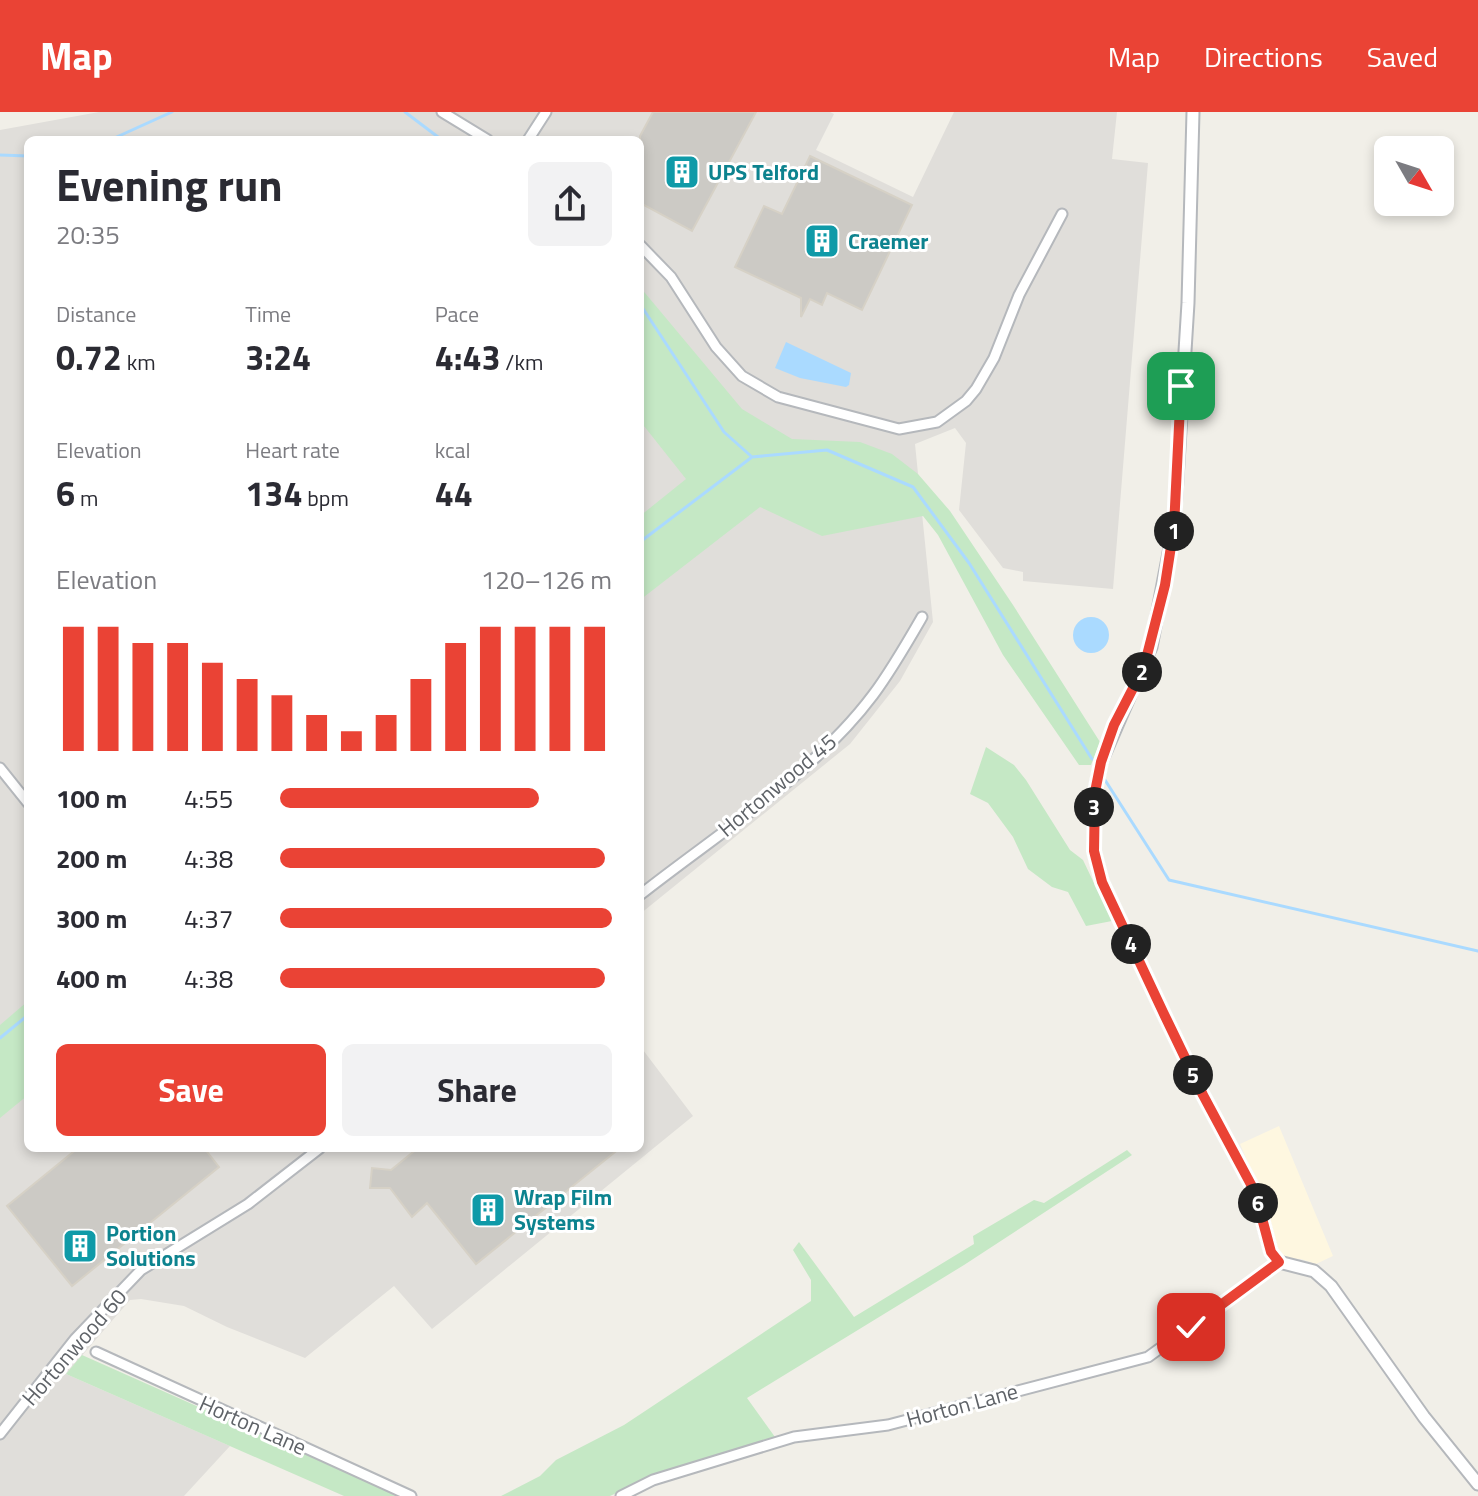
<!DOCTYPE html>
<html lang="en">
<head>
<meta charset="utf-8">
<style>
  body { margin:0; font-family:"Titillium Web",sans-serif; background:#f2f2f3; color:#2b2b33; height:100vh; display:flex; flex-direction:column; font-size:30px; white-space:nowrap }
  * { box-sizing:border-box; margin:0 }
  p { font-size:26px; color:#7c7c81 }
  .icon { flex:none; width:44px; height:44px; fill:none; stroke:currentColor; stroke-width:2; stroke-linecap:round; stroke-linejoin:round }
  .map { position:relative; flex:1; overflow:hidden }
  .drawer { position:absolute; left:24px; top:24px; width:620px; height:1016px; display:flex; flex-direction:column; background:#fff; border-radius:12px; box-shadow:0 4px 12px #0003 }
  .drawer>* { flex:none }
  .needle { width:52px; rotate:129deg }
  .buttons { position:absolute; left:1374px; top:24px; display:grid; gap:16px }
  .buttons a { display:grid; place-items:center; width:80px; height:80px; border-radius:12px; background:#fff; box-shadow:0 4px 12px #0003; font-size:40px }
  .pin { position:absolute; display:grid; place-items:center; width:68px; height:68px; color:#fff; margin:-34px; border-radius:16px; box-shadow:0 4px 12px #0006 }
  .km { position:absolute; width:40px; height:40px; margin:-20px; border-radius:50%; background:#222; color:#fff; font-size:22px; line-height:40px; text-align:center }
  .round { display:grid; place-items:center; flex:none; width:84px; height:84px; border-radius:12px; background:#f2f2f3 }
  .head { display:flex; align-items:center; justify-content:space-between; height:136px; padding:0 32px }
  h1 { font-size:44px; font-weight:700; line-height:60px }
  .metrics { display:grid; grid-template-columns:repeat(3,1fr); gap:12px; height:136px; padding:8px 32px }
  .metrics div { display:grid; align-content:center }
  .metrics b { font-size:34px; font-weight:700 }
  .metrics small { font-size:22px; font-weight:400 }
  .metrics p { font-size:22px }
  .chart { height:224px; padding:16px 32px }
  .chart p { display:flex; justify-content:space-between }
  .chart svg { width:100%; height:144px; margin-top:8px; stroke:#ea4335; stroke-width:6 }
  .primary-button { display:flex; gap:16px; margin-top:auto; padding:16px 32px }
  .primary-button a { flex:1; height:92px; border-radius:12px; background:#ea4335; color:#fff; font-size:32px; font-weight:700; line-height:92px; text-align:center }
  .primary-button a+a { background:#f2f2f3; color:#2b2b33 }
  ul { padding:0 32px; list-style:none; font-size:26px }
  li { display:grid; grid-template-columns:128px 96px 1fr; align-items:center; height:60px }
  li i { height:20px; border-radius:10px; background:#ea4335 }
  header { display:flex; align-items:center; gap:48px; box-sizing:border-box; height:112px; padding:0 40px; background:#ea4335; color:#fff }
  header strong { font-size:38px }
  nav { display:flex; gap:44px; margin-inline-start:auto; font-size:28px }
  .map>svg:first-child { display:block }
  .commercial { fill:#fef7e0 }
  .industrial { fill:#e0deda }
  .green { fill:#c5e8c5 }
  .water { fill:#aadaff }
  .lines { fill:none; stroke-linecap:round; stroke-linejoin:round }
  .stream { stroke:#aadaff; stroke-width:3 }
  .building { fill:#cccac5; stroke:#d6d1c6; stroke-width:2 }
  .minor-casing { stroke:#b5b8bc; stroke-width:13 }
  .tertiary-casing { stroke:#b5b8bc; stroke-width:15 }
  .minor { stroke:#fff; stroke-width:9 }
  .tertiary { stroke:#fff; stroke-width:11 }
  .route-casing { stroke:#fff; stroke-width:16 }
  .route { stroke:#ea4335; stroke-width:10 }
  .labels { text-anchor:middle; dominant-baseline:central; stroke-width:6; stroke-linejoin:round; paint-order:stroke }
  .culture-label { font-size:22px; font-weight:bold; fill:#0d838f; stroke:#fff; text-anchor:start }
  .street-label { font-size:22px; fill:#5f6368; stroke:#fff }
</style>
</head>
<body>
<header>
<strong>Map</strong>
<nav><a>Map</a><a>Directions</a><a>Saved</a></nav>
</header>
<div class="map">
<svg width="1478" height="1384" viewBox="0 0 1478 1384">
  <rect width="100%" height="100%" fill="#f1efe8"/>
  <path class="commercial" d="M 1279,1014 L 1333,1144 L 1316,1152 L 1301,1147 L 1280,1146 L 1258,1074 L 1240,1032 Z"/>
  <path class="industrial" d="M 99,0 L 830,0 L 834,2 L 816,38 L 913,85 L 954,0 L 1117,0 L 1112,47 L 1148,51 L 1113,477 L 1023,469 L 1023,460 L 1003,456 L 959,398 L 966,331 L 955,316 L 915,332 L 933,510 L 900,569 L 850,632 L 640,802 L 640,28 L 28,28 L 28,1036 L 640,1036 L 640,934 L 693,1004 L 432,1217 L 394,1174 L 305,1246 L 227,1215 L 184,1194 L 141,1187 L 130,1188 L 66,1262 L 230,1334 L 184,1384 L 0,1384 L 0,18 Z"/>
  <path class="green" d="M 640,175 L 742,297 L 792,327 L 860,330 L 892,342 L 918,362 L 950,399 L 1013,493 L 1100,630 L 1091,653 L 1079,653 L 1003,543 L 938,423 L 923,404 L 822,424 L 760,395 L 640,488 L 640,404 L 686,367 L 640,309 Z
    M 986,635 L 1014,653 L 1026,668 L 1070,738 L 1083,748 L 1112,809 L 1086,814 L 1068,780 L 1052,775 L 1028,757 L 1013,725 L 988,691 L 970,682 Z
    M 28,889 L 28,983 L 0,1006 L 0,913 Z
    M 1127,1038 L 1132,1043 L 964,1153 L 747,1286 L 775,1325 L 657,1362 L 610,1384 L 501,1384 L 540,1364 L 556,1348 L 624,1313 L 811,1189 L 811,1168 L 793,1138 L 799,1130 L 854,1205 L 974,1132 L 973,1124 L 1034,1088 L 1044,1091 Z
    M 82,1243 L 399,1384 L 344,1384 L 66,1262 Z"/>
  <path class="water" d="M 786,230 L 851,261 L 849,273 L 846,275 L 800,266 L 775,256 Z
    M1073 523a18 18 0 1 1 36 0a18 18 0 1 1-36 0Z"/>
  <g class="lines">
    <path class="stream" d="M 405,0 L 442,28
      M 110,28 L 172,0
      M 0,43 L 28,44
      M 640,192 L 724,320 L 752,345
      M 640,430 L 752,345 L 827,338 L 913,375 L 969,451 L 1092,647
      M 1105,668 L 1169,768 L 1478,839
      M 0,926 L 28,903"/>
  </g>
  <path class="building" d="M 653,0 L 756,0 L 692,119 L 640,91 L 640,24 Z
    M 810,44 L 912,93 L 862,198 L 827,181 L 822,193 L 810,187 L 801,205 L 801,186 L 735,155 L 764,94 L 782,102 Z
    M 78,1036 L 204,1036 L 219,1055 L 72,1174 L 7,1094 Z
    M 418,1036 L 620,1036 L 476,1152 L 427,1091 L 412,1105 L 390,1076 L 370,1076 L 372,1056 L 391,1058 Z"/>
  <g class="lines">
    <defs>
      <path id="minor" d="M 442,0 L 488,28
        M 528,28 L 546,0
        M 640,133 L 671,165 L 716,235 L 742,264 L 778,285 L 899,317 L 937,310 L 966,289 L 976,277 L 994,246 L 1019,183 L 1062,102
        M 0,656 L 28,691
        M 640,783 C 717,722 814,662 873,583 C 891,559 907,531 922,505
        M 96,1240 L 411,1384
        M 0,1322 L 75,1227 L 141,1158 L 248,1092 L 320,1036
        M 621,1384 L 653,1368 L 794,1325 L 888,1313 L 1148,1245 L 1279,1150"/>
      <path id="tertiary" d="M 1193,0 L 1188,191 L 1174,415 L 1151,535 L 1101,650 L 1095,680 L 1094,739 L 1102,770 L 1163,900 L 1203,983 L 1255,1080 L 1271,1140 L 1279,1150 L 1314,1159 L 1331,1174 L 1424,1305 L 1478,1372"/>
    </defs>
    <use href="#minor" class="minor-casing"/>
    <use href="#tertiary" class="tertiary-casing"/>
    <use href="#minor" class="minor"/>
    <use href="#tertiary" class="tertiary"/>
  </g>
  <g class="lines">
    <defs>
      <path id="route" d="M 1181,274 L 1174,415 L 1165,473 L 1144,555 L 1114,613 L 1101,650 L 1095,680 L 1094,739 L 1102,770 L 1163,900 L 1203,983 L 1255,1080 L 1271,1140 L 1279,1150 L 1191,1215"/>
    </defs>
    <use href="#route" class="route-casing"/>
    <use href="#route" class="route"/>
  </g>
  <defs>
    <symbol id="building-square" viewBox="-11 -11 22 22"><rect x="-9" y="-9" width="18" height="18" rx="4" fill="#0f9aa8" stroke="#fff"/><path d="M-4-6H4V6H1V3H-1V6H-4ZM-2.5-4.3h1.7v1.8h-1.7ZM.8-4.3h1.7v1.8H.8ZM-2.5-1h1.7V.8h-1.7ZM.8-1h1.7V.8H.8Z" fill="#fff"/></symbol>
  </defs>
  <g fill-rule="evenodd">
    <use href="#building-square" x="662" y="40" width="40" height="40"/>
    <use href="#building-square" x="802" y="109" width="40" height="40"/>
    <use href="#building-square" x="468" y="1078" width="40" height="40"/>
    <use href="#building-square" x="60" y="1114" width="40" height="40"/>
  </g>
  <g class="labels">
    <g class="culture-label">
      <text x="708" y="60">UPS Telford</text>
      <text x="848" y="129">Craemer</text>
      <text x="514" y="1085">Wrap Film<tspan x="514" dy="25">Systems</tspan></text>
      <text x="106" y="1121">Portion<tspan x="106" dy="25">Solutions</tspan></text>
    </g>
    <g class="street-label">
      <text transform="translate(777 673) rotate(-40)">Hortonwood 45</text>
      <text transform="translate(74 1235) rotate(-49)">Hortonwood 60</text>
      <text transform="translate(962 1293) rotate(-15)">Horton Lane</text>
      <text transform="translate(253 1313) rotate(24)">Horton Lane</text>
    </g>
  </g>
</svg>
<div class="buttons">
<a><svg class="needle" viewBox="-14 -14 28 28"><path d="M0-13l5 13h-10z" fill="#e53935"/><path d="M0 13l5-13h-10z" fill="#7c7c81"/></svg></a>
</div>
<div class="pin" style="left:1181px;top:274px;background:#1e9e55"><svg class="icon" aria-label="arrive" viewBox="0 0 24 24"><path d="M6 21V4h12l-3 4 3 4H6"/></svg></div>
<div class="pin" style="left:1191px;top:1215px;background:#d93025"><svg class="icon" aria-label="check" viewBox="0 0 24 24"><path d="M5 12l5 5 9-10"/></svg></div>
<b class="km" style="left:1174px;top:419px">1</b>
<b class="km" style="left:1142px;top:560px">2</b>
<b class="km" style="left:1094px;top:695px">3</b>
<b class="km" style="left:1131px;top:832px">4</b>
<b class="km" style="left:1193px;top:963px">5</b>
<b class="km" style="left:1258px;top:1091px">6</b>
<section class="drawer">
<div class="head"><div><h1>Evening run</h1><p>20:35</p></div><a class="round"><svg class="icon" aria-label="share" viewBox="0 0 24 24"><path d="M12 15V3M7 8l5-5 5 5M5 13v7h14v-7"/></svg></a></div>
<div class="metrics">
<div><p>Distance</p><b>0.72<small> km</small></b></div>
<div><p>Time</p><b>3:24</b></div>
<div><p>Pace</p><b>4:43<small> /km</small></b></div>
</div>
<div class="metrics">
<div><p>Elevation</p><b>6<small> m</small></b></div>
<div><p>Heart rate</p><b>134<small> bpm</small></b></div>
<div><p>kcal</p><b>44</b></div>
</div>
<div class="chart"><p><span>Elevation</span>120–126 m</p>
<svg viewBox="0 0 160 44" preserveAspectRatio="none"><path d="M5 44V6M15 44V6M25 44V11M35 44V11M45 44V17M55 44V22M65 44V27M75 44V33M85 44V38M95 44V33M105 44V22M115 44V11M125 44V6M135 44V6M145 44V6M155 44V6"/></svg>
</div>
<ul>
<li><b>100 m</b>4:55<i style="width:78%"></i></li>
<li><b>200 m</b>4:38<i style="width:98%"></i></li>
<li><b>300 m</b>4:37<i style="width:100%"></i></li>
<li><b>400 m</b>4:38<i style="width:98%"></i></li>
</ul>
<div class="primary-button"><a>Save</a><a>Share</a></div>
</section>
</div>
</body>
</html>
